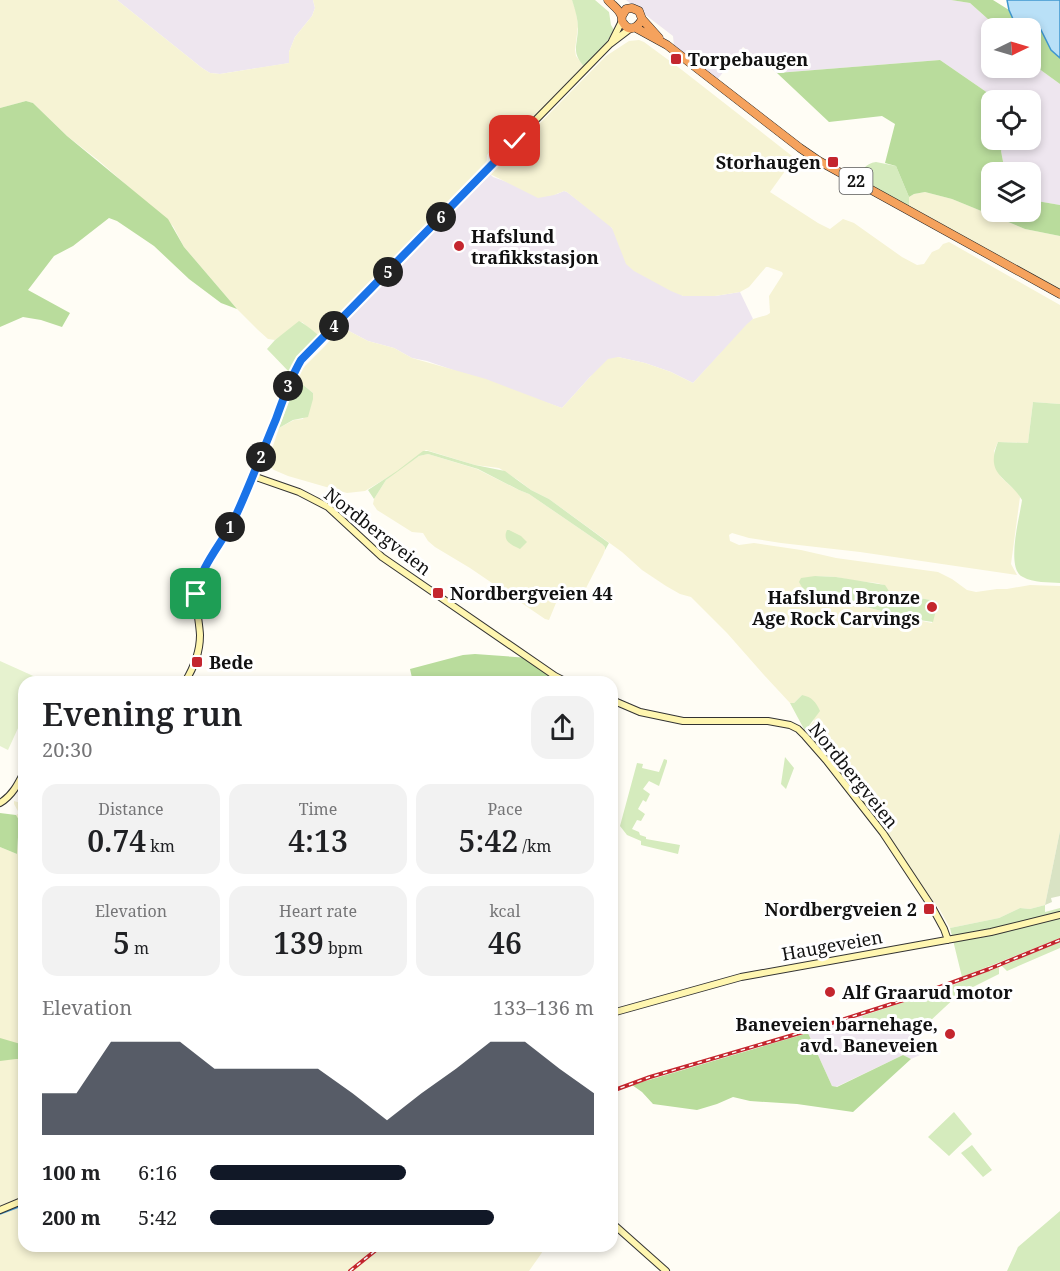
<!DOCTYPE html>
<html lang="en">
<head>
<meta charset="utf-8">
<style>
  body { margin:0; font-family:"Noto Serif",serif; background:#f2f2f2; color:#202124; height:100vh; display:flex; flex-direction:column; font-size:22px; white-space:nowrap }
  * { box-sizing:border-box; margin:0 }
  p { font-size:20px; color:#757577 }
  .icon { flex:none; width:33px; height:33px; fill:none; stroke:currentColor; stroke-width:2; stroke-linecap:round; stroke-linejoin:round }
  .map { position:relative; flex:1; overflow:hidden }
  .drawer { position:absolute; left:18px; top:676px; width:600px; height:576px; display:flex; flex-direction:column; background:#fff; border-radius:18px; box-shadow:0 3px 9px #0003 }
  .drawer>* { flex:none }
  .needle { width:39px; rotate:85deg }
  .tools { position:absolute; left:981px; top:18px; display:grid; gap:12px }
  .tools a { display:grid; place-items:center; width:60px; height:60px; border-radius:12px; background:#fff; box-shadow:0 3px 9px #0003; font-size:30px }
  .pin { position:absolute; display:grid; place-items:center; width:51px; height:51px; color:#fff; margin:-26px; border-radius:12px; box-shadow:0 3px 9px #0006 }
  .km { position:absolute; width:30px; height:30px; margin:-15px; border-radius:50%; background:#222; color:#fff; font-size:16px; line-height:30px; text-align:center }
  .round { display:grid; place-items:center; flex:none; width:63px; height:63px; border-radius:18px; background:#f2f2f2 }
  .headline { display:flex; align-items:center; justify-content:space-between; height:102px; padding:0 24px }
  h1 { font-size:33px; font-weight:600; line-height:45px }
  .figures { display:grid; grid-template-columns:repeat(3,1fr); gap:9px; height:102px; padding:6px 24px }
  .figures div { display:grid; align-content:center; border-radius:15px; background:#f2f2f2; text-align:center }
  .figures b { font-size:30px; font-weight:600 }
  .figures small { font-size:16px; font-weight:400 }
  .figures p { font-size:16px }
  .chart { height:168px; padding:12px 24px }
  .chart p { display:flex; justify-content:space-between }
  .chart svg { width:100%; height:108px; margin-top:6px; fill:#111827; opacity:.7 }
  ul { padding:0 24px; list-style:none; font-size:20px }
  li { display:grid; grid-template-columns:96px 72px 1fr; align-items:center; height:45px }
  li i { height:15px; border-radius:8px; background:#111827 }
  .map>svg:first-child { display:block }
  .industrial { fill:#eee6ef }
  .farmland { fill:#f6f3d4; fill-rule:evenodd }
  .green { fill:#d5ebbd }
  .forest { fill:#b9dc9c }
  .cemetery { fill:#d9e3c4 }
  .pitch { fill:#e6f2cf }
  .water { fill:#b9e0f7; stroke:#3f96cf; stroke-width:1.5 }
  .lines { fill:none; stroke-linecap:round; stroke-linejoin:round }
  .stream { stroke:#3f96cf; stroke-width:1.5 }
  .secondary-casing { stroke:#333; stroke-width:8 }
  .highway-casing { stroke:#222; stroke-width:9 }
  .secondary { stroke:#fff6b0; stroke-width:6 }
  .highway { stroke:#f5a25d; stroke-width:8 }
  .rail-casing { stroke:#c4262e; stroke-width:4 }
  .rail { stroke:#fff; stroke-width:1.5; stroke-dasharray:4.5; stroke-linecap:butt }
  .route-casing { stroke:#fff; stroke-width:12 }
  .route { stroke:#1a73e8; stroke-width:8 }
  .poi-dot { fill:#c4262e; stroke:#fff; stroke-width:2 }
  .labels { text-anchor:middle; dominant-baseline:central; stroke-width:6; stroke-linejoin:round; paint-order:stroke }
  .shield { fill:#fff; stroke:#585858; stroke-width:1.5 }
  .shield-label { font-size:16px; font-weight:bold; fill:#111 }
  .poi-label { font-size:18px; font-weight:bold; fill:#111; stroke:#fff; text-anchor:start }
  .street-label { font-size:18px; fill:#111; stroke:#fff }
</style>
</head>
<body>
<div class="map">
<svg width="1060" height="1271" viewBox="0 0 1060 1271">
  <rect width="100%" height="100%" fill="#fffdf5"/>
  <path class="industrial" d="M 117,0 L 313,0 L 315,8 L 312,16 L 295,37 L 289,52 L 290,63 L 220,74 L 210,73 L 202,68 Z
    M 626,0 L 951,0 L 970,3 L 998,28 L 992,28 L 992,68 L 1030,68 L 1031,63 L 1060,84 L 1060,205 L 1031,200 L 1030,172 L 1005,172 L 1001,151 L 1005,140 L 1030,140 L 1030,100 L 998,100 L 940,60 L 777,73 L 743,47 L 717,80 L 674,46 L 673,36 Z
    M 490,174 L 493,177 L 546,196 L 557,194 L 564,191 L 567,192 L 609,224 L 614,231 L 683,296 L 715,296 L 740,292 L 753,319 L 693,383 L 671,372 L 645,363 L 618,357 L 590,377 L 562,408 L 427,361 L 412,358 L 394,348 L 368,341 L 347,330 L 343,325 L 391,277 Z
    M 862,1016 L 870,1033 L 900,1022 L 914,1036 L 920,1055 L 911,1059 L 903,1055 L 836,1087 L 832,1086 L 808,1033 Z"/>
  <path class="farmland" d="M 0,0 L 117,0 L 202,68 L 210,73 L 220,74 L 289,63 L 289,52 L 295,37 L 312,16 L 315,8 L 313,0 L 572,0 L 576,11 L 578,26 L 575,50 L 576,56 L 586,69 L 515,141 L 495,145 L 487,155 L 486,170 L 322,338 L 312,331 L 302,322 L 275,340 L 268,339 L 258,330 L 237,309 L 184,247 L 173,226 L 98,160 L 67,136 L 33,103 L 26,101 L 0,108 Z
    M 639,40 L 644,42 L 682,70 L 792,156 L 793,160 L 770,192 L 818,223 L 830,229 L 843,219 L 854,223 L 902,257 L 917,265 L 924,264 L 932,252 L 939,249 L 943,244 L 949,242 L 1060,305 L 1060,404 L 1033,402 L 1028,443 L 998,442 L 994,451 L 1001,477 L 1019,494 L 1020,497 L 1011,564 L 1017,575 L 860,552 L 781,543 L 749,538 L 732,533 L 729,535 L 730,541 L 739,545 L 754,543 L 801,550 L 836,558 L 938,572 L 952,579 L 967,590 L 976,592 L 997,589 L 1007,589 L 1030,585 L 1060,586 L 1060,831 L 1045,905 L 1030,909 L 1020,908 L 999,918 L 950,928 L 940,910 L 921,885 L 884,830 L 805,731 L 814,721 L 802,695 L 794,703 L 790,703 L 764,675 L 727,633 L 691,597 L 680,594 L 666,586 L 642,570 L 622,552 L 549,499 L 531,490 L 518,480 L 499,468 L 475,465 L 426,450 L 410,462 L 419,456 L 428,454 L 477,469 L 519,490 L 529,494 L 602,544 L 605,547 L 605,550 L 603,555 L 585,590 L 577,599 L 570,601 L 562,600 L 556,603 L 549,620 L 545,619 L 470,568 L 435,547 L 428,541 L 423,533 L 412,532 L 377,510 L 373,504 L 374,499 L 386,480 L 393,474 L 365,491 L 347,493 L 288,476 L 274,470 L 267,464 L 279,428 L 294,420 L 303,419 L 313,393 L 302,384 L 298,378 L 301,370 L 325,346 L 343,325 L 347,330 L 368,341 L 394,348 L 412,358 L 486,379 L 562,408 L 590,377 L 608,359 L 618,357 L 645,363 L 671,372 L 693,383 L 747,324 L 753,319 L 767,315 L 770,313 L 769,296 L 783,274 L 782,272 L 768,267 L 766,267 L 749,287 L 740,292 L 715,296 L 683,296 L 671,291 L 634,271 L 626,264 L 612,228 L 567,192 L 564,191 L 554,195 L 538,198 L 490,174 L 606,56 L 629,41 ZM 815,576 L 836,577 L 856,581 L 877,583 L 884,585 L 889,591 L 892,593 L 936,601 L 932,623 L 912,619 L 843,601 L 803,589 Z
    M 925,192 L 952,199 L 1025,229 L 1060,236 L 1060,294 L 909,210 L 909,197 L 914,194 Z
    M 14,801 L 24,804 L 24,1246 L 545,1247 L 541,1254 L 529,1271 L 0,1271 L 0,847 L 17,854 L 19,821 L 16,815 L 19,813 L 14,804 Z"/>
  <path class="green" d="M 572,0 L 595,0 L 609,12 L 611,25 L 614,30 L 598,57 L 586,69 C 571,52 577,49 578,29 C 578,19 575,9 572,0 Z
    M 876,162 L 896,166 L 909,197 L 909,210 L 856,181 C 861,172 865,163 876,162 Z
    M 299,321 C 304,323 317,334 322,338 L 292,375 L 267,349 L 275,340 Z
    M 298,378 L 302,384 L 313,393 L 313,399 L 308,417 L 293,420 L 279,428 Z
    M 1033,402 L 1060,404 L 1060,583 C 1049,582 1033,583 1023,577 C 1005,569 1020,516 1022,500 C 1008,476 984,476 998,442 L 1028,443 Z
    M 423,451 L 428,451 L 475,465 L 505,471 L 531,490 L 549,499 L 609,543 L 605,550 L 605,547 L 602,544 L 529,494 L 519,490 L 478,469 L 428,454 L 419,456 L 386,480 L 374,499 L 368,490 L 397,471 Z
    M 507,530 L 509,530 L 521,536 L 527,542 L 520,549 C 511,545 502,541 507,530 Z
    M 815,576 L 836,577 L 885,585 L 889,591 L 892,593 L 936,601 L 937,606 L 933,622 L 912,619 L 843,601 L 803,589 L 799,582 L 801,578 Z
    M 802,695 C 812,697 816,702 820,711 L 805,731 L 790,703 L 794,703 Z
    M 785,757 L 794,768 L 786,789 L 781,784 Z
    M 664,759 L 667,760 L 667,762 L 659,786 L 649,781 L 643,789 L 650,794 L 646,802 L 643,800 L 638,809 L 645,814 L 641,821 L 637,820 L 632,829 L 639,832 L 640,835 L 646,837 L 646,839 L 680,845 L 678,854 L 641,845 L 641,841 L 627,835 L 620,826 L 637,763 L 643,764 L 642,768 L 659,772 Z
    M 1045,905 L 1045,912 L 1060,908 L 1060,938 L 962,977 L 950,928 L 999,918 L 1020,908 L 1030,909 Z
    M 1060,942 L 1060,948 L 1007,971 L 1002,966 Z
    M 999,967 L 999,974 L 959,994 L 914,1036 L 900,1022 L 869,1033 L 862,1016 L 935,992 Z
    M 954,1112 L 972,1134 L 949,1156 L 928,1137 Z
    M 972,1145 L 992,1170 L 983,1177 L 961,1153 Z
    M 1060,1211 L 1060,1271 L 1007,1271 L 1018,1247 Z"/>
  <path class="forest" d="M 951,0 L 993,0 L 1009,10 L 1017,28 L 998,28 L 970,3 Z
    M 1029,27 L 1040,28 L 1051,50 L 1060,58 L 1060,84 L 1031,63 L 1030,28 L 1024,28 Z
    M 940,60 L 998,100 L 992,100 L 992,140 L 1005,140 L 1001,151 L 1005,172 L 992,172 L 992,212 L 1030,212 L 1031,200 L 1060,205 L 1060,236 L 1025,229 L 952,199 L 925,192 L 914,194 L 909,197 L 896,166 L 885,163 L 895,124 L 882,116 L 829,122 L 777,73 Z
    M 26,101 L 33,103 L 67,136 L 168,219 L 184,247 L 237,309 L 221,303 L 189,279 L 154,246 L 117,221 L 109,218 L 73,246 L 54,256 L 28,290 L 70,313 L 62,327 L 41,320 L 23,317 L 0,327 L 0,108 Z
    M 475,654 L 529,658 L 567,682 L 413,682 L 410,669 L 463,655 Z
    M 0,813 L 16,815 L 19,820 L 17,854 L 0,847 Z
    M 808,1033 L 832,1086 L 837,1087 L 903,1055 L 911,1059 L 853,1112 L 797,1104 L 750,1101 L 733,1097 L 717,1104 L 697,1110 L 653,1104 L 642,1092 L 632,1085 Z
    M 0,1038 L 24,1045 L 24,1059 L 16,1059 L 0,1061 Z"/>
  <path class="cemetery" d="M 1060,831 L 1060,896 L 1051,898 L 1052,902 L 1045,905 Z"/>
  <path class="pitch" d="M 0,661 L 40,679 L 39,682 L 24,682 L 24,715 L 8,750 L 0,746 Z"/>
  <path class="water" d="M 1007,0 L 1060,0 L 1060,58 L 1051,50 L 1040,28 L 1029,27 L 1017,28 L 1009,10 Z"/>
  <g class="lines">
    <path class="stream" d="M 0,1214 L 24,1205"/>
    <defs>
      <path id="secondary" d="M 612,41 L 622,21
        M 253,476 L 299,492 L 328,507 L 382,557 L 555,676 L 567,682
        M 185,682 C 194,667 200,653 200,635 C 199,617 193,598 199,580 C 207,556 227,536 237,513 C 251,482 263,450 276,419 C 283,399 290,379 301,360 L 610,44 L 631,28
        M 612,700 L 640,712 L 683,721 L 768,721 L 790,725 L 798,729 L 805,736 L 826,760 L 883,833 L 932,907 L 944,929 L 948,940
        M 0,803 C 12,796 18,784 24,772
        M 612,1013 L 741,977 L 991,932 L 1060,915
        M 0,1210 L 24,1200
        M 612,1223 L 666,1271"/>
      <path id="highway" d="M 608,0 C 612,5 619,9 621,15 C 623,20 620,20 624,24 C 630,33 639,26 642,19 L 639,11 L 632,8 L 626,9 L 622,16
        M 642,19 L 659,38
        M 636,28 L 667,45 L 800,148 L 819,161 L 1060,294"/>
    </defs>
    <use href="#secondary" class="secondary-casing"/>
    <use href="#highway" class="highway-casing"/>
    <use href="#secondary" class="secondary"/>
    <use href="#highway" class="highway"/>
    <defs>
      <path id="rail" d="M 612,1091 L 650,1077 L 810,1030 L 907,999 L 989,969 L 1060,940
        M 350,1271 L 381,1246"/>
    </defs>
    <use href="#rail" class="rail-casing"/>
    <use href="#rail" class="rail"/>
  </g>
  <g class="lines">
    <defs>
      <path id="route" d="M 196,594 C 201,563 225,541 237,513 C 251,482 263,450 276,419 C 283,399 290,379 301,360 L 515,141"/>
    </defs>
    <use href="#route" class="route-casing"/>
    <use href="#route" class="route"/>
  </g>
  <g class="poi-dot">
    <rect x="670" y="53" width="12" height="12" rx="3"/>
    <rect x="827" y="156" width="12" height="12" rx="3"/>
    <circle cx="459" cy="246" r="6"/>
    <rect x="432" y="587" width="12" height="12" rx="3"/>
    <circle cx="932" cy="607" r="6"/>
    <rect x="191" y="656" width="12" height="12" rx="3"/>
    <rect x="923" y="903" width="12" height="12" rx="3"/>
    <circle cx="830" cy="992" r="6"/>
    <circle cx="950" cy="1034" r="6"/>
  </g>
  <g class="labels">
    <rect class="shield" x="839.5" y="168" width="33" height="26" rx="4.5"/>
    <g class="shield-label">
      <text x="856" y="181">22</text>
    </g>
    <g class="poi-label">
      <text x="688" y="59">Torpebaugen</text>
      <text x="821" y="162" text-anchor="end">Storhaugen</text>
      <text x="471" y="236">Hafslund<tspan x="471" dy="21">trafikkstasjon</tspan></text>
      <text x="450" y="593">Nordbergveien 44</text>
      <text x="920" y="597" text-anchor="end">Hafslund Bronze<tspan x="920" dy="21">Age Rock Carvings</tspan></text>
      <text x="209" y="662">Bede</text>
      <text x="917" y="909" text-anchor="end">Nordbergveien 2</text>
      <text x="842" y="992">Alf Graarud motor</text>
      <text x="938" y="1024" text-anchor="end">Baneveien barnehage,<tspan x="938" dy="21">avd. Baneveien</tspan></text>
    </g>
    <g class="street-label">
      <text transform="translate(378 531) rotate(38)">Nordbergveien</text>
      <text transform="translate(854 775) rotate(51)">Nordbergveien</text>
      <text transform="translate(832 945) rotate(-10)">Haugeveien</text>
    </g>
  </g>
</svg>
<div class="tools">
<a><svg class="needle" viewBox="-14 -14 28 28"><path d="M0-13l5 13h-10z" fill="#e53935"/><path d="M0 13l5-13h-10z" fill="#757577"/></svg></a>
<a><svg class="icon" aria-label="locate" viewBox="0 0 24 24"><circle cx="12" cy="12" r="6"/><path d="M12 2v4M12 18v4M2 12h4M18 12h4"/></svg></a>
<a><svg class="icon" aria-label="layers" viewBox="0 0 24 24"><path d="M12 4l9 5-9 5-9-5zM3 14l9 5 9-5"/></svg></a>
</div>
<div class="pin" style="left:196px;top:594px;background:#1e9e55"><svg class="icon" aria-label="arrive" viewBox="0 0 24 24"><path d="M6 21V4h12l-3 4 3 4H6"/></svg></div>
<div class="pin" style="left:515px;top:141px;background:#d93025"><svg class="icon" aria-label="check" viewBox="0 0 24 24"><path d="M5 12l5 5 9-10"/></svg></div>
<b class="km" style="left:230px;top:527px">1</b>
<b class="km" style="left:261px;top:457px">2</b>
<b class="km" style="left:288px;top:386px">3</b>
<b class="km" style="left:334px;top:326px">4</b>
<b class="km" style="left:388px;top:272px">5</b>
<b class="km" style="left:441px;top:217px">6</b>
<section class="drawer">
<div class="headline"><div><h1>Evening run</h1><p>20:30</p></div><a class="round"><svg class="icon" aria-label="share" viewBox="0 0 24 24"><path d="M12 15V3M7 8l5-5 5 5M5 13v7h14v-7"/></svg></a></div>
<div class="figures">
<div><p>Distance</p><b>0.74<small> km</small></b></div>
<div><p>Time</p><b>4:13</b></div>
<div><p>Pace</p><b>5:42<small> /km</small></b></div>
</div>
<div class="figures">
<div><p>Elevation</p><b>5<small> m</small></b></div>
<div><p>Heart rate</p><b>139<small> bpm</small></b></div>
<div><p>kcal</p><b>46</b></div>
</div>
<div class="chart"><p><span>Elevation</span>133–136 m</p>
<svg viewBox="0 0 160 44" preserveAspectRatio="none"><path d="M0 44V27L10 27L20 6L30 6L40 6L50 17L60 17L70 17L80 17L90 27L100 38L110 27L120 17L130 6L140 6L150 17L160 27V44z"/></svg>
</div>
<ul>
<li><b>100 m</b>6:16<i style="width:51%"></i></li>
<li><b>200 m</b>5:42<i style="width:74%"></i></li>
</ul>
</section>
</div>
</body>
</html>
